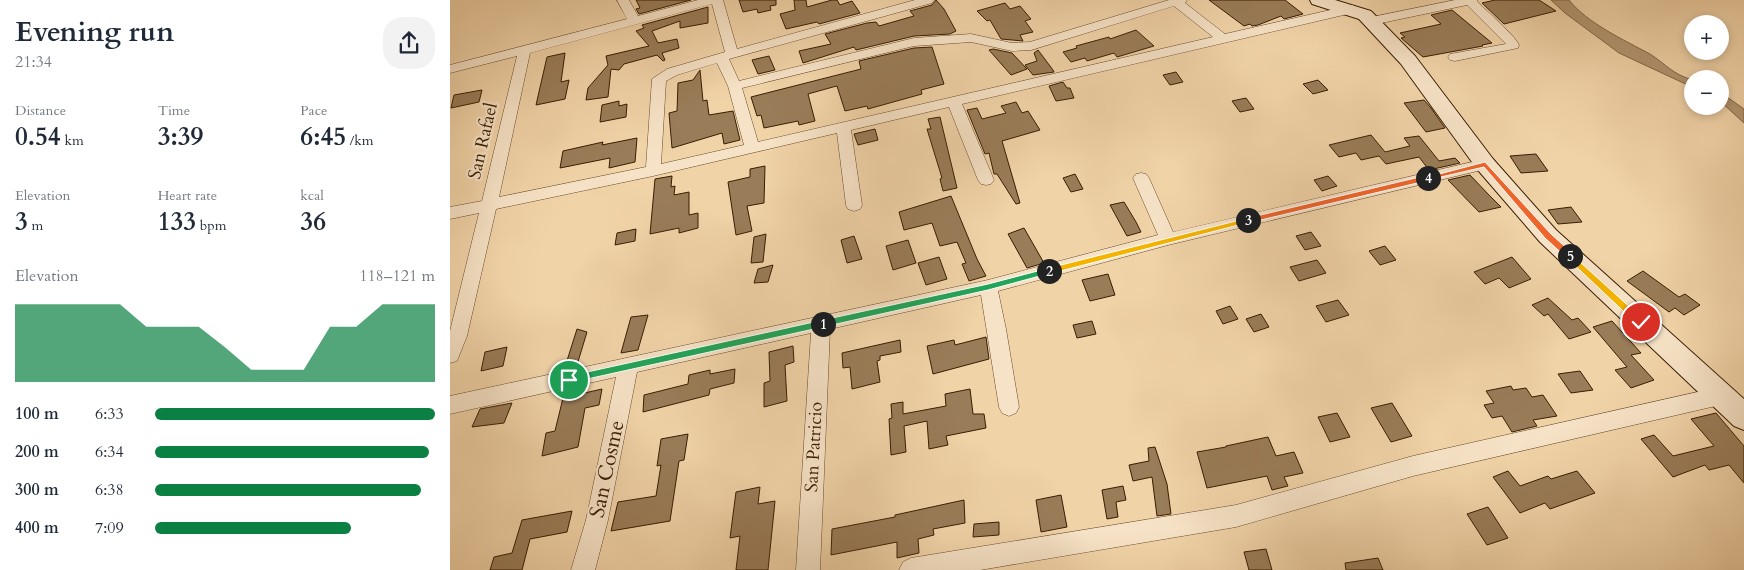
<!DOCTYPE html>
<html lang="en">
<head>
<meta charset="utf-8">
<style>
  body { margin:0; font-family:Cardo,serif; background:#f2f2f3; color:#1f2937; height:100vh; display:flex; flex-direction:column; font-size:19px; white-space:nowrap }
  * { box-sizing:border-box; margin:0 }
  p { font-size:16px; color:#747a83 }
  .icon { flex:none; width:28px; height:28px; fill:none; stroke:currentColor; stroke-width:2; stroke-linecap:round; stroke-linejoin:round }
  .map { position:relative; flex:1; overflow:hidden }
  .sheet { display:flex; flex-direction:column; background:#fff; width:450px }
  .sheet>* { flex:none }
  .fabs { position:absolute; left:1234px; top:15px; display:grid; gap:10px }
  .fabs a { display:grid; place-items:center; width:45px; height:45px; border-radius:50%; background:#fff; box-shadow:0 2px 8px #0003; font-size:25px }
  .pin { position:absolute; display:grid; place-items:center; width:42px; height:42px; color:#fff; margin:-21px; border:2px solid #fff; border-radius:50%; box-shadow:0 1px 5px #0007 }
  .km { position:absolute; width:25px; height:25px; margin:-12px; border-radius:50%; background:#222; color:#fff; font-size:14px; line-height:25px; text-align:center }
  .round { display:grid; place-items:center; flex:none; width:52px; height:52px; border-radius:20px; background:#f2f2f3 }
  .summary { display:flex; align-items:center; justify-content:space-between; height:85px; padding:0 15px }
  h1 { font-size:28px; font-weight:800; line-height:38px }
  .metrics { display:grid; grid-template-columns:repeat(3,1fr); gap:8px; height:85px; padding:5px 15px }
  .metrics div { display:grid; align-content:center }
  .metrics b { font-size:25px; font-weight:800 }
  .metrics small { font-size:14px; font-weight:400 }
  .metrics p { font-size:14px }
  .chart { height:140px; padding:10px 15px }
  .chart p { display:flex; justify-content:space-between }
  .chart svg { width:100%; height:90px; margin-top:5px; fill:#0b8043; opacity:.7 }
  ul { padding:0 15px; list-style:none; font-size:16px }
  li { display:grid; grid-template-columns:80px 60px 1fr; align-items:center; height:38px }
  li i { height:12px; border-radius:6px; background:#0b8043 }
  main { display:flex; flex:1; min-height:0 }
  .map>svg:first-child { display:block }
  .water { fill:#b29570; stroke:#826544 }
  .building { fill:#997c58; stroke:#391d02 }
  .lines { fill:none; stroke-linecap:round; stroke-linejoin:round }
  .street-casing { stroke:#674a2c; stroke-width:1 }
  .secondary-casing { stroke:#391d02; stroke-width:2 }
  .street { fill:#f6e2c6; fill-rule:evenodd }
  .secondary { fill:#f6e2c6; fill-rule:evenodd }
  .split-1 { fill:#22a559; stroke:#fff }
  .split-2 { fill:#22a559; stroke:#fff }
  .split-3 { fill:#f5b400; stroke:#fff }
  .split-4 { fill:#f0652b; stroke:#fff }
  .split-5 { fill:#f0652b; stroke:#fff }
  .split-6 { fill:#f5b400; stroke:#fff }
  .labels { text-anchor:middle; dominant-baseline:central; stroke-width:4.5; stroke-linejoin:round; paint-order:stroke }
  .street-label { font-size:18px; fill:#391d02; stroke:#f6e2c6 }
  .near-street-label { font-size:21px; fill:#391d02; stroke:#f6e2c6 }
</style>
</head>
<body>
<main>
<section class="sheet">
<div class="summary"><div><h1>Evening run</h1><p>21:34</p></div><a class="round"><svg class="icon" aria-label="share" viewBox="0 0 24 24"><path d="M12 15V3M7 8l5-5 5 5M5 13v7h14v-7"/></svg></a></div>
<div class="metrics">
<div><p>Distance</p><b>0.54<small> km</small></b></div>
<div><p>Time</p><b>3:39</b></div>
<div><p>Pace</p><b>6:45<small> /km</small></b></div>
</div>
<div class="metrics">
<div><p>Elevation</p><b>3<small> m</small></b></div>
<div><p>Heart rate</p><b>133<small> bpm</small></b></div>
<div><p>kcal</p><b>36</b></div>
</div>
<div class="chart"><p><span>Elevation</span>118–121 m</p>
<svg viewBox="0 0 160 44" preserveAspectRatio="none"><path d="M0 44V6L10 6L20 6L30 6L40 6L50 17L60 17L70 17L80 27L90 38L100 38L110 38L120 17L130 17L140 6L150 6L160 6V44z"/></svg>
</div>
<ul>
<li><b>100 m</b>6:33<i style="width:100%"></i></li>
<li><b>200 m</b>6:34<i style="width:98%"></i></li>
<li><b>300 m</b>6:38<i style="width:95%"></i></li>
<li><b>400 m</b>7:09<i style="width:70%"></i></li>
</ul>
</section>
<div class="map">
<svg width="1294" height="570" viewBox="0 0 1294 570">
  <rect width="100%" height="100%" fill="#f1d3a8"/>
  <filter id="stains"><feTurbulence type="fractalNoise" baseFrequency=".004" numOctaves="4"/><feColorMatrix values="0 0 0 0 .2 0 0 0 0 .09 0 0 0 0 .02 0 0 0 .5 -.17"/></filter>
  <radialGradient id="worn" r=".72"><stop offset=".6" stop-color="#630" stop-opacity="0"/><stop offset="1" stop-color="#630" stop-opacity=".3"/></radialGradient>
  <path class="water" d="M 1101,0 L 1119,0 C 1137,23 1174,40 1200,54 C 1217,65 1221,73 1242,80 L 1242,87 L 1169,53 L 1115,13 Z
    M 1270,92 L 1294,109 L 1294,123 L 1270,101 Z"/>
  <path class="building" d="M 186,0 L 241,0 L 189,14 L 186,9 L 190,8 Z
    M 289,0 L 326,0 L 326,5 L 320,6 L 321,10 L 308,13 L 307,9 L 293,12 Z
    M 344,0 L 356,0 L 357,7 L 382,0 L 387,0 L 390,5 L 402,1 L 410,13 L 369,24 L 367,22 L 336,29 L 330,14 L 345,10 Z
    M 486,0 L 494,9 L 506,31 L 500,34 L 464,36 L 406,50 L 404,47 L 353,63 L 349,51 L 381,44 L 375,34 L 417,23 L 426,22 L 429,26 L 464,16 L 460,11 L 482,5 Z
    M 759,0 L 835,0 L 853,14 L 834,19 L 831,16 L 808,25 L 802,26 L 800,24 L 794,26 Z
    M 1045,0 L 1089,0 L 1106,11 L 1054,24 L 1032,3 Z
    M 555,3 L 560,9 L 570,6 L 581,19 L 575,21 L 583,32 L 570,35 L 573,41 L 551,39 L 540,20 L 537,21 L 527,11 Z
    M 258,7 L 258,23 L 230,28 L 230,21 L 202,31 L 208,43 L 227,39 L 229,48 L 212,53 L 215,60 L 213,61 L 207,55 L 174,64 L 169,70 L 161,69 L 158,97 L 136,100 L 138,88 L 158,65 L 156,56 L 199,46 L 186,31 L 194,28 L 192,25 Z
    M 1002,10 L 1042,43 L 1032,45 L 1033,46 L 973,57 L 951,38 L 955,37 L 950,33 L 991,24 L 981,15 Z
    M 686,30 L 704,46 L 667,57 L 664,53 L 637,61 L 635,58 L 621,62 L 613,52 L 627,48 L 626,46 L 659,37 L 660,39 Z
    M 482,47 L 494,84 L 471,90 L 472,94 L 418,109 L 417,106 L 395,111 L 387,86 L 383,87 L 358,94 L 365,121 L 349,125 L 348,121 L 314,128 L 311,115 L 307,116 L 301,97 L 411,69 L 409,61 L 464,48 Z
    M 543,49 L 562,53 L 577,69 L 561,75 L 539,50 Z
    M 588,50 L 603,70 L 604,72 L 583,75 L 575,65 L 587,61 L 584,53 Z
    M 115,53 L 111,82 L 119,80 L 115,99 L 86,105 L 97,57 Z
    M 319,56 L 325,70 L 308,74 L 302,60 Z
    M 250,70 L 253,101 L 257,100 L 259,115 L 283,111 L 290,140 L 274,144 L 272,133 L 222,148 L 219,113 L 227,111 L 228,83 L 243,80 Z
    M 726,72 L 733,82 L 720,85 L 713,75 Z
    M 868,80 L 878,90 L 863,94 L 853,84 Z
    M 613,82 L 617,88 L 620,88 L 624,98 L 606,101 L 599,86 Z
    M 32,90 L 29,102 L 1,108 L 4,95 Z
    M 796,98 L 804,109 L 790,112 L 782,101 Z
    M 974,100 L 981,108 L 995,128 L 976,132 L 954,103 Z
    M 169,101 L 169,106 L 177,104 L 176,117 L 150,122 L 152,105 Z
    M 566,102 L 572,113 L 578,111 L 590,130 L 552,141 L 570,203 L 566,204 L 547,174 L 544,174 L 539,153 L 535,154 L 517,110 L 527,108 L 532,119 L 556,113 L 551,106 Z
    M 490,117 L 507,188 L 493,191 L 490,179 L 492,178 L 477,129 L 481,129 L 478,119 Z
    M 425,129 L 428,140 L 408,145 L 404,134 Z
    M 921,135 L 935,152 L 960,146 L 954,138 L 969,136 L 989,161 L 1005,158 L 1010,163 L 979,170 L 969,157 L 936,164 L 929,156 L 911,160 L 906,153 L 889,157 L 879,145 Z
    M 187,138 L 185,162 L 159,168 L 160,158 L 110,168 L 113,151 L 153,142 L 152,145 Z
    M 1086,154 L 1098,171 L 1071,173 L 1060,156 Z
    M 315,166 L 314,203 L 297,206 L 302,231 L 286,235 L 278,182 L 300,177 L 300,169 Z
    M 625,174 L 633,189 L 621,192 L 613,178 Z
    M 1020,175 L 1038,194 L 1051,207 L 1029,212 L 998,180 Z
    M 222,176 L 221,187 L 225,186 L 224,195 L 239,192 L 239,215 L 248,213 L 248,228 L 229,233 L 229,228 L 200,234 L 205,179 Z
    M 878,176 L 887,186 L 872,191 L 864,180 Z
    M 501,196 L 527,259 L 536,276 L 519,281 L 512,264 L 516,263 L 507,242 L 490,246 L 482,223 L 454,230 L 449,212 Z
    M 674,202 L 686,222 L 691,232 L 677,236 L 660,205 Z
    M 1121,207 L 1132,222 L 1108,224 L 1098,210 Z
    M 574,228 L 594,263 L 577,268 L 558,234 Z
    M 186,229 L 185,241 L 165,245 L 167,233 Z
    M 861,232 L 871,246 L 855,250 L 846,236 Z
    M 316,234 L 313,262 L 301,263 L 304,237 Z
    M 404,236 L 412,259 L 397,263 L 391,240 Z
    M 458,240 L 466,263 L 443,270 L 436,246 Z
    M 935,246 L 946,260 L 930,265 L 919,251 Z
    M 489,257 L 497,279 L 476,285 L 468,263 Z
    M 1062,257 L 1081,279 L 1059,288 L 1049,278 L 1035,284 L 1024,272 Z
    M 867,260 L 876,273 L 849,281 L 840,267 Z
    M 323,265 L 318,282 L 304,283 L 308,269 Z
    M 1193,271 L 1229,297 L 1235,294 L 1250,305 L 1234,315 L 1225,308 L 1219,312 L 1177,281 Z
    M 658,274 L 665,295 L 640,301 L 632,280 Z
    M 1098,298 L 1122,320 L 1128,318 L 1141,332 L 1119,339 L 1098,314 L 1094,316 L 1082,305 Z
    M 888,300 L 899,315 L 876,322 L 866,306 Z
    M 780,306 L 788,319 L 773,324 L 766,311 Z
    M 811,314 L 819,327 L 804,332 L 796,319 Z
    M 198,315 L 188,350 L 171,353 L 181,317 Z
    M 642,321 L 646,334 L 627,338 L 623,325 Z
    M 1162,321 L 1191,353 L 1181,355 L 1204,380 L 1181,388 L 1165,370 L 1177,367 L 1143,327 Z
    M 127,329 L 137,332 L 127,365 L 115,367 Z
    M 536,337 L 539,359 L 483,374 L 477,346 L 504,340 L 505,345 Z
    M 450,340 L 451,352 L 430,356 L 430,360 L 427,361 L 430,382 L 402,389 L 400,367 L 393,368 L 392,353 Z
    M 343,346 L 344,362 L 335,365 L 337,401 L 314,407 L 314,383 L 320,381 L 319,352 Z
    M 57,347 L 53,366 L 31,371 L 35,352 Z
    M 285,369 L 284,383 L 260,389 L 259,395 L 193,412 L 194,395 L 238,384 L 239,375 L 260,370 L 260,374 Z
    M 1130,371 L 1143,390 L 1121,393 L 1108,374 Z
    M 1061,386 L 1063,390 L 1076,388 L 1082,397 L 1093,395 L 1107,416 L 1083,420 L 1087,426 L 1062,432 L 1052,416 L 1042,418 L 1034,405 L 1044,403 L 1036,391 Z
    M 152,389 L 149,405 L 135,408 L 128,447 L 92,456 L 96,433 L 105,431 L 113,398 Z
    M 520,389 L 523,414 L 534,414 L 536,428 L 496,436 L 498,445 L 479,449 L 477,421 L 454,426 L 456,452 L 441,455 L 439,419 L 442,418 L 441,404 L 453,402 L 453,414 L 496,406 L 495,394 Z
    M 62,403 L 54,423 L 22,427 L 30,409 Z
    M 942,403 L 962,436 L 941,442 L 921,408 Z
    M 887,413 L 900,437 L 880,442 L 868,417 Z
    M 1266,413 L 1294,446 L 1294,483 L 1279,465 L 1259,470 L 1255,465 L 1223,477 L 1191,439 L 1204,435 L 1223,456 L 1264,446 L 1241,419 Z
    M 238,434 L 234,460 L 229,461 L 220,521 L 161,531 L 168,502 L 206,496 L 211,465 L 207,466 L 211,439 Z
    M 818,437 L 826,456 L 844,452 L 853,473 L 834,477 L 838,486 L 822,490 L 817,476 L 757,488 L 747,452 L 776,447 L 776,446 Z
    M 705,447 L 717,484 L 721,514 L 707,516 L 702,477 L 683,481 L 679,465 L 699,461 L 698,448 Z
    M 1058,471 L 1070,486 L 1098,476 L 1101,479 L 1127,471 L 1145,493 L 1100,509 L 1095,503 L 1070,513 L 1043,477 Z
    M 673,486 L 676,500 L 666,502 L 668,517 L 657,519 L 652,490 Z
    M 310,487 L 308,504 L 325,501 L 318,570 L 286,570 L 290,536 L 280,538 L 286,492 Z
    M 611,495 L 617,527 L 591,532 L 586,500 Z
    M 514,500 L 515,523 L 483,529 L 484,535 L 468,539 L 469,553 L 447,558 L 447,542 L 381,555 L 382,529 L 445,517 L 445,515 Z
    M 1038,507 L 1058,538 L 1037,545 L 1017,514 Z
    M 122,511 L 117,532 L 80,539 L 72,570 L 40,570 L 44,557 L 62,553 L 72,520 Z
    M 549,522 L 549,535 L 523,537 L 524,524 Z
    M 816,549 L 822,570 L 799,570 L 794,552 Z
    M 928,558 L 933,570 L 896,570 L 895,563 Z"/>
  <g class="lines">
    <defs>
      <path id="street" d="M 167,0 L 179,0 L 188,16 L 248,0 L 273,0 L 287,49 L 465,0 L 484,0 L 482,3 L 279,59 L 289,81 L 464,38 L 521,34 L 562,43 L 580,42 L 719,0 L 737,0 L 735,3 L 775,34 L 902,5 L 908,9 L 902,13 L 512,104 L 544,180 L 541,184 L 536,185 L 531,184 L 528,180 L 499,107 L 401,130 L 412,205 L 410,209 L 404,211 L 398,209 L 396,205 L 387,133 L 203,176 L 46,209 L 17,336 L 7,361 L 0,363 L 0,331 L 29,213 L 0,219 L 0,207 L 32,201 L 67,56 L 0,73 L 0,65 L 177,19 ZM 262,4 L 275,52 L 217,69 L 202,79 L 196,167 L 49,197 L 80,53 ZM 724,6 L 763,37 L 308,142 L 292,88 L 464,46 L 521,42 L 562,51 L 581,50 ZM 267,63 L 278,86 L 294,145 L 211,164 L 216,81 L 227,75 Z
        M 1005,0 L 1028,0 L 1027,1 C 1037,12 1064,34 1069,45 L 1068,48 L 1005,61 L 1000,60 L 998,57 L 1000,54 L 1056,44 L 1017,5 L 922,25 L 916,21 L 922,17 Z
        M 1035,159 L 1040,160 L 1043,164 L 1040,168 L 718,245 L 548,291 L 556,329 L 569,407 L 566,413 L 559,416 L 552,413 L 549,407 L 531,295 L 380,329 L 370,570 L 346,570 L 361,333 L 187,372 L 158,520 L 145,570 L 121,570 L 136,520 L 166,377 L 0,414 L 0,396 L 538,280 L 708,235 L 683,178 L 686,174 L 691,173 L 696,174 L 699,178 L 723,232 Z
        M 1270,387 L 1277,390 L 1280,396 L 1277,402 L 1270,405 L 963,476 L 786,527 L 530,570 L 449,570 L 453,562 L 461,558 L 786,505 L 963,456 Z"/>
      <path id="secondary" d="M 860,0 L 885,0 L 921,11 L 965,56 L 1043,159 L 1106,230 L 1294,399 L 1294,430 L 1284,426 L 1090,242 L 1027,169 L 951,64 L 909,19 L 862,4 Z"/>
    </defs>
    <use href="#street" class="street-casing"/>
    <use href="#secondary" class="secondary-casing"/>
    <use href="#street" class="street"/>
    <use href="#secondary" class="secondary"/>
  </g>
  <path class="split-1" d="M 373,320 L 377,324 L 373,327 L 119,383 L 114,380 L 119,376 Z"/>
  <path class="split-2" d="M 599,268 L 603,271 L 601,273 L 538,290 L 373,327 L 369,324 L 373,320 L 538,284 Z"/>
  <path class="split-3" d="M 798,218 L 800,218 L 800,222 L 599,274 L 595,271 L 599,268 Z"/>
  <path class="split-4" d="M 978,175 L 981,178 L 980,180 L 798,223 L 794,220 L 798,218 Z"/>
  <path class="split-5" d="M 1035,162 L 1101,234 L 1123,254 L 1123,258 L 1117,258 L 1095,238 L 1034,167 L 978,180 L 974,178 Z"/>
  <path class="split-6" d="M 1120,253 L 1194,320 L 1194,325 L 1188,325 L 1117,258 L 1116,256 Z"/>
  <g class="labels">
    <g class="street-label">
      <text transform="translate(33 141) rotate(-77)">San Rafael</text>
      <text transform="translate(364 447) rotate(-87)">San Patricio</text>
    </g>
    <g class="near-street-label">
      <text transform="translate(157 469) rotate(-78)">San Cosme</text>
    </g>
  </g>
  <rect width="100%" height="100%" filter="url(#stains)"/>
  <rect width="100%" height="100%" fill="url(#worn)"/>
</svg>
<div class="fabs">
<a>+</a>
<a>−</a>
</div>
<div class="pin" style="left:119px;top:380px;background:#1e9e55"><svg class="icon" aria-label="arrive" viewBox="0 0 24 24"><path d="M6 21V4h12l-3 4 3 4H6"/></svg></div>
<div class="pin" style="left:1191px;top:322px;background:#d93025"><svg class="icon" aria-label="check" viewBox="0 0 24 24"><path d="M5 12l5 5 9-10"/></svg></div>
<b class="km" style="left:373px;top:324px">1</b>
<b class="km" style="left:599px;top:271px">2</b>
<b class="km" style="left:798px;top:220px">3</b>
<b class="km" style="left:978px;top:178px">4</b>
<b class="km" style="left:1120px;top:256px">5</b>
</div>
</main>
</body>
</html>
